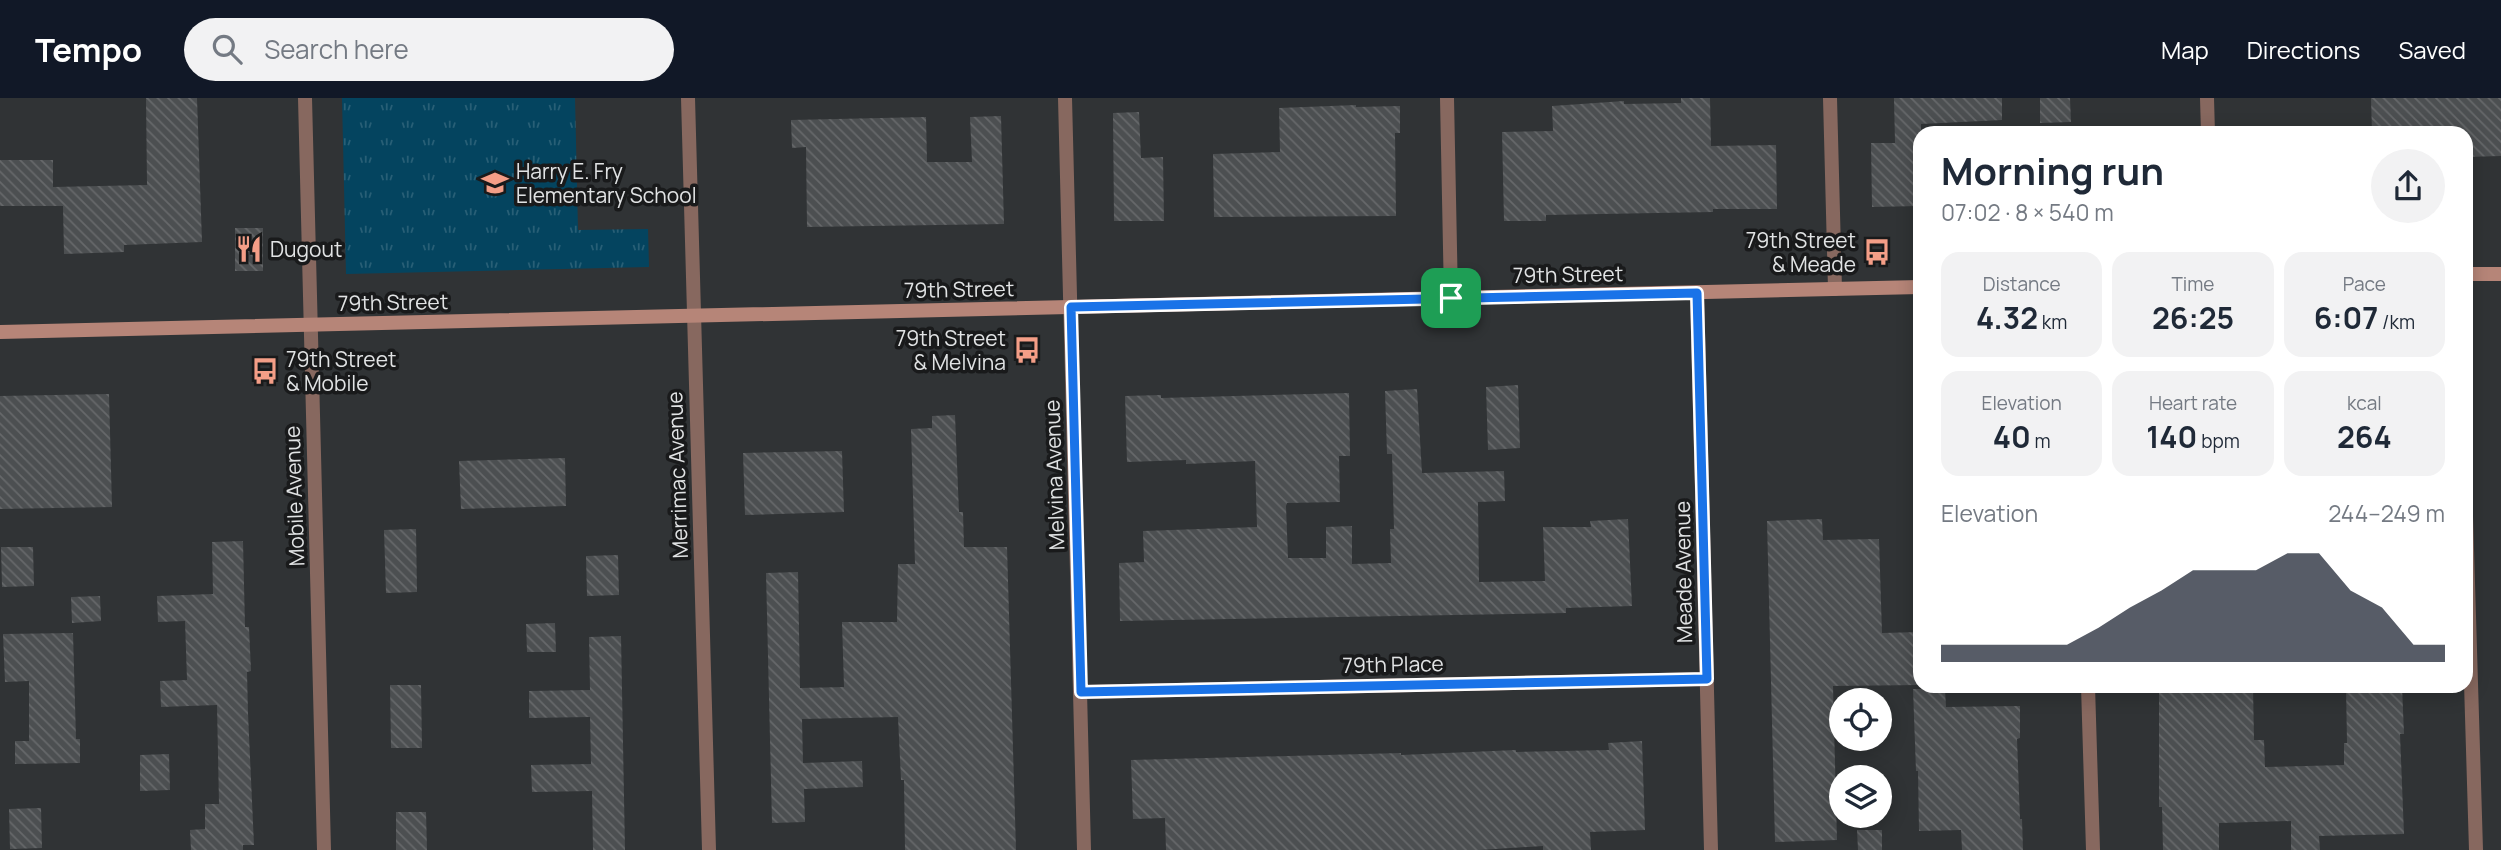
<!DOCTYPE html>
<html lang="en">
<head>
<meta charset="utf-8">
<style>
  body { margin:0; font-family:Manrope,sans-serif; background:#f2f2f3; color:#1f2937; height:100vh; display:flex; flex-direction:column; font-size:26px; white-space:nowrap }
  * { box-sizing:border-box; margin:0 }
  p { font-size:23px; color:#747a83 }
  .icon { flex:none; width:38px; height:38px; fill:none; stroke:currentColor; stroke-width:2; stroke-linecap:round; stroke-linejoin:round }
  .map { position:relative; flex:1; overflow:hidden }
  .side { position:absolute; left:1913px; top:28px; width:560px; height:567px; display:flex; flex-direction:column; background:#fff; border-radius:21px; box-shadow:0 4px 18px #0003 }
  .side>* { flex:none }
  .tools { position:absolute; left:1829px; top:590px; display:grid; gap:14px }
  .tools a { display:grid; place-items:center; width:63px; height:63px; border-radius:50%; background:#fff; box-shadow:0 4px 18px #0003; font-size:35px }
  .pin { position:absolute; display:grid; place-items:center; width:60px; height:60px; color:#fff; margin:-30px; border-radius:14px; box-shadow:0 4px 10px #0006 }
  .round { display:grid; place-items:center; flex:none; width:74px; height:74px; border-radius:37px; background:#f2f2f3 }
  .overview { display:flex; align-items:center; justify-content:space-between; height:119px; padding:0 28px }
  h1 { font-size:38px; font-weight:700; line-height:52px }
  .stats { display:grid; grid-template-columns:repeat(3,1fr); gap:10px; height:119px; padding:7px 28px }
  .stats div { display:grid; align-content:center; border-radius:18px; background:#f2f2f3; text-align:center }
  .stats b { font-size:30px; font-weight:700 }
  .stats small { font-size:19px; font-weight:400 }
  .stats p { font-size:19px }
  .chart { height:196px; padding:14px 28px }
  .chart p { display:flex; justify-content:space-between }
  .chart svg { width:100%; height:126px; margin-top:7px; fill:#111827; opacity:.7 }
  header { display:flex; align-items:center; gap:42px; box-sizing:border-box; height:98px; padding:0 35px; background:#111827; color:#fff }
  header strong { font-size:33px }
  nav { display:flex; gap:38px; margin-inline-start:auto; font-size:24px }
  .search { width:490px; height:63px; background:#f2f2f3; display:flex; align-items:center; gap:18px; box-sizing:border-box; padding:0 24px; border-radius:38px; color:#747a83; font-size:26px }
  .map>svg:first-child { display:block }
  .grass { fill:url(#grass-tufts) }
  .building { fill:url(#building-back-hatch) }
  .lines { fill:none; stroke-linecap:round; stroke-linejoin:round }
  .street { stroke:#87685f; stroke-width:14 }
  .secondary { stroke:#b68578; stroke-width:14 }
  .route-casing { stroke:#fff; stroke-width:14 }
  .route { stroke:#1a73e8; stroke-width:9 }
  .labels { text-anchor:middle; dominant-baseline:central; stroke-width:7; stroke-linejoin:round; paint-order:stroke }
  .poi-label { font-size:21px; fill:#e1e3e4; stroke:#191a1b; text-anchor:start }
  .street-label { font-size:21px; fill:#e1e3e4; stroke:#191a1b }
</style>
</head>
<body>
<header>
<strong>Tempo</strong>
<div class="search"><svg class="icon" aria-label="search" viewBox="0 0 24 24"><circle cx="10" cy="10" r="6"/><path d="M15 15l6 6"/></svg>Search here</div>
<nav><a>Map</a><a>Directions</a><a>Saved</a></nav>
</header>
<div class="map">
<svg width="2501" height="752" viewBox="0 0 2501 752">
  <defs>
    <pattern id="grass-tufts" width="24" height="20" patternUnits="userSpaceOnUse" patternTransform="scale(1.75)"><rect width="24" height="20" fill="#04445f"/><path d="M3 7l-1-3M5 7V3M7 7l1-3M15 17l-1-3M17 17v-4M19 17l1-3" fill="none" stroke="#285f76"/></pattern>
    <pattern id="building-back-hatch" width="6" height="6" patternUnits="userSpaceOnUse" patternTransform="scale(1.75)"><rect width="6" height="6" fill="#4c4f51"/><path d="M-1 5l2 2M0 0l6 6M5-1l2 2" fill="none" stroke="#66686a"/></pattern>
  </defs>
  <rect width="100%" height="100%" fill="#303335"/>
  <path class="grass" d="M 342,0 L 575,0 L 578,132 L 648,131 L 649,169 L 346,176 Z"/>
  <path class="building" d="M 146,0 L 197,0 L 202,144 L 124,147 L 124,154 L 64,156 L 63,108 L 0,108 L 0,62 L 53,62 L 53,89 L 147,87 Z
    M 1681,0 L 1710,0 L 1711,48 L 1776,47 L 1777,111 L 1713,111 L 1713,114 L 1546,117 L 1546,123 L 1504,123 L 1502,34 L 1553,33 L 1552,8 L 1624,3 L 1624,6 L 1681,5 Z
    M 1894,0 L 2002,0 L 2002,22 L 1921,26 L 1920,108 L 1872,109 L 1871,45 L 1895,45 Z
    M 2040,0 L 2070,0 L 2071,24 L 2040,25 Z
    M 2371,0 L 2501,0 L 2501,58 L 2466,59 L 2466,35 L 2372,35 Z
    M 1356,7 L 1356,9 L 1400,8 L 1400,35 L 1395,35 L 1396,118 L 1214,119 L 1213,56 L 1280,54 L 1279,10 Z
    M 1139,14 L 1141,60 L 1163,59 L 1164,123 L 1114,123 L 1113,15 Z
    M 1001,18 L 1004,126 L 807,129 L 806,49 L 792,50 L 791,22 L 926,19 L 927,64 L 972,64 L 970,19 Z
    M 235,130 L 263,130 L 263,173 L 235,173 Z
    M 1518,287 L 1520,350 L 1488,352 L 1486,289 Z
    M 1417,291 L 1422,375 L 1504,373 L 1505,403 L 1478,404 L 1479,484 L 1545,483 L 1543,429 L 1591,429 L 1590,423 L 1628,421 L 1632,508 L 1566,510 L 1566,515 L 1120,523 L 1119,465 L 1144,464 L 1143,433 L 1257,429 L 1255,363 L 1186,366 L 1186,362 L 1127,364 L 1125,298 L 1161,297 L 1161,300 L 1349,295 L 1350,358 L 1339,358 L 1340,404 L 1287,405 L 1286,408 L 1288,460 L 1326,460 L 1326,429 L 1352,428 L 1352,466 L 1391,465 L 1390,431 L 1394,431 L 1392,356 L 1387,356 L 1385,293 Z
    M 109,296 L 112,409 L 0,411 L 0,298 Z
    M 955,317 L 959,414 L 963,414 L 964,449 L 1007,449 L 1016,752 L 905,752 L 904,682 L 901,682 L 898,619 L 802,621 L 803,665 L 862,663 L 863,689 L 804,691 L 805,724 L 772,725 L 766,475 L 798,474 L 800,590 L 844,589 L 842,524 L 897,524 L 898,466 L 915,466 L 911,331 L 932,330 L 932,318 Z
    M 842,353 L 844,414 L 745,417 L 743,355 Z
    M 565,360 L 566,408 L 461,411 L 459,363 Z
    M 1822,421 L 1823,442 L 1879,441 L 1882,535 L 1920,534 L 1920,587 L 1833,588 L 1837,742 L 1775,744 L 1767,423 Z
    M 416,431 L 417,494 L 386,495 L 384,432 Z
    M 243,443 L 245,529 L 249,529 L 251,573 L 247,574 L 248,615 L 254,747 L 243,747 L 243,752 L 191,752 L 190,732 L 205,731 L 205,706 L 219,706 L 217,607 L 161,609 L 160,583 L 187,582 L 185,523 L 158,524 L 157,498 L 213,496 L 212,444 Z
    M 1,449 L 33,449 L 34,488 L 2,489 Z
    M 618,457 L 619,497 L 587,498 L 586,458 Z
    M 100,498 L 101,523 L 72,525 L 71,499 Z
    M 555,525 L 556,554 L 527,554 L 526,526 Z
    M 73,535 L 76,641 L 80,641 L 80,665 L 15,666 L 15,643 L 29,643 L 29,583 L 5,584 L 3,536 Z
    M 621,538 L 625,752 L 593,752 L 592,693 L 532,694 L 531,667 L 591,666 L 590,619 L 529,620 L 529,593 L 590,592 L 589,539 Z
    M 390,587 L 421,587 L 422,650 L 391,650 Z
    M 2159,588 L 2253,588 L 2254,642 L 2264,642 L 2265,669 L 2344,667 L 2344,645 L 2347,645 L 2346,588 L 2402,588 L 2404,636 L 2400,636 L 2404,736 L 2319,738 L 2320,752 L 2291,752 L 2291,723 L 2219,725 L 2219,752 L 2163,752 L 2162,709 L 2159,709 Z
    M 1913,591 L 1945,591 L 1946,609 L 2020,608 L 2020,640 L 2017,641 L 2020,721 L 2022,721 L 2023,752 L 1962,752 L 1961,732 L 1919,733 L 1918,673 L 1916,673 Z
    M 1642,643 L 1645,732 L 1590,734 L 1591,752 L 1543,752 L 1543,748 L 1479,752 L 1166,752 L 1165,720 L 1133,721 L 1131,662 L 1401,655 L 1401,657 L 1516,652 L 1516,654 L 1609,652 L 1608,645 Z
    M 169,656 L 170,692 L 140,693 L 140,657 Z
    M 41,710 L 42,750 L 10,751 L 9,711 Z
    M 396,714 L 426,714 L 427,752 L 396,752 Z
    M 1857,732 L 1882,732 L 1882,752 L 1858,752 Z"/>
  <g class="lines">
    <path class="street" d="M 305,0 L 324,752
      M 688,0 L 709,752
      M 1065,0 L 1084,752
      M 1447,0 L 1451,200
      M 1830,0 L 1835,191
      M 2207,0 L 2208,35
      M 1697,195 L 1711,752
      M 2466,418 L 2476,752
      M 2088,588 L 2093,752
      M 1081,594 L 1707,581"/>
    <path class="secondary" d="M 2466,176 L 2501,176
      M 0,234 L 1920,189"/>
  </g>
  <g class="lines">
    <defs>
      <path id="route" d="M 1697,195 L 1707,581 L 1081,594 L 1071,209 Z"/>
    </defs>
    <use href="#route" class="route-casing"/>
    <use href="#route" class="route"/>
  </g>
  <defs>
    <symbol id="school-bare" viewBox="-9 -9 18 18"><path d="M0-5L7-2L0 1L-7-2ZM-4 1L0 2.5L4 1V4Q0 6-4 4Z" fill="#f49e87" stroke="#191a1b" stroke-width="2.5" paint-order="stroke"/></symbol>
    <symbol id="restaurant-bare" viewBox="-9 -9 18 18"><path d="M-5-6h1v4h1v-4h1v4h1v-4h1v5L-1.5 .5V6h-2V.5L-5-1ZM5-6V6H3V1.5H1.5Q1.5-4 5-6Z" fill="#f49e87" stroke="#191a1b" stroke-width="2.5" paint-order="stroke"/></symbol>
    <symbol id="bus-bare" viewBox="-9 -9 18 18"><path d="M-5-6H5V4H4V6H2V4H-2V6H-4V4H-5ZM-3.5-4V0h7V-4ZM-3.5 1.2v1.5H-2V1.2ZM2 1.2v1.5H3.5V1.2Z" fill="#f49e87" stroke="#191a1b" stroke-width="2.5" paint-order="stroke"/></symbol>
  </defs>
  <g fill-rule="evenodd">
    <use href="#school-bare" x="476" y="66" width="38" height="38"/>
    <use href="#restaurant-bare" x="230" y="132" width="38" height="38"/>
    <use href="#bus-bare" x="1858" y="135" width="38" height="38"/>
    <use href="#bus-bare" x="1008" y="233" width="38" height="38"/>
    <use href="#bus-bare" x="246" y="254" width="38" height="38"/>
  </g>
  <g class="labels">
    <g class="poi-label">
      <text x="516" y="73">Harry E. Fry<tspan x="516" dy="24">Elementary School</tspan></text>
      <text x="1856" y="142" text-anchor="end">79th Street<tspan x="1856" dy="24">&amp; Meade</tspan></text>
      <text x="270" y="151">Dugout</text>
      <text x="1006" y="240" text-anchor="end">79th Street<tspan x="1006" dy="24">&amp; Melvina</tspan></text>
      <text x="286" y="261">79th Street<tspan x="286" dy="24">&amp; Mobile</tspan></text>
    </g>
    <g class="street-label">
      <text transform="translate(1568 176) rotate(-1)">79th Street</text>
      <text transform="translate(959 191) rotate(-1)">79th Street</text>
      <text transform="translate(393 204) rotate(-1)">79th Street</text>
      <text transform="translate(677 377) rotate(-92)">Merrimac Avenue</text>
      <text transform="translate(1054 377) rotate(-92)">Melvina Avenue</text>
      <text transform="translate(294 398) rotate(-92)">Mobile Avenue</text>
      <text transform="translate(1683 474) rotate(-91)">Meade Avenue</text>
      <text transform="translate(1393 566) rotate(-1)">79th Place</text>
    </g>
  </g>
</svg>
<div class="tools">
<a><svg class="icon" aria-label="locate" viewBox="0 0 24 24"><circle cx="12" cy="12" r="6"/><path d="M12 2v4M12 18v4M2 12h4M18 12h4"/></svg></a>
<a><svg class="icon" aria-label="layers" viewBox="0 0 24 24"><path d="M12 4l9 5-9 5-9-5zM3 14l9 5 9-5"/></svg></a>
</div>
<div class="pin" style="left:1451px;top:200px;background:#1e9e55"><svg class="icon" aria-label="arrive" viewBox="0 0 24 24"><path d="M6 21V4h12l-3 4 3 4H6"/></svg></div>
<section class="side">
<div class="overview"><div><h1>Morning run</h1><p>07:02 · 8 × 540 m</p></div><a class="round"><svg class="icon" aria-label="share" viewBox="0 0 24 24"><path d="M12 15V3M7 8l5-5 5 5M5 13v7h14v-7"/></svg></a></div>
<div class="stats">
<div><p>Distance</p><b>4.32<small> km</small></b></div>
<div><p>Time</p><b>26:25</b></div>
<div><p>Pace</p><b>6:07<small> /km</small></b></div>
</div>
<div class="stats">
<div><p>Elevation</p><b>40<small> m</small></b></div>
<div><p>Heart rate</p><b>140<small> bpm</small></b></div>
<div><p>kcal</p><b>264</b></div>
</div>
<div class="chart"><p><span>Elevation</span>244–249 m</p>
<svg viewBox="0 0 160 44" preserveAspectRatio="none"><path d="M0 44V38L10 38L20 38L30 38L40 38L50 32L60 25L70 19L80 12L90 12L100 12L110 6L120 6L130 19L140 25L150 38L160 38V44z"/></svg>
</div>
</section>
</div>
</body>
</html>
